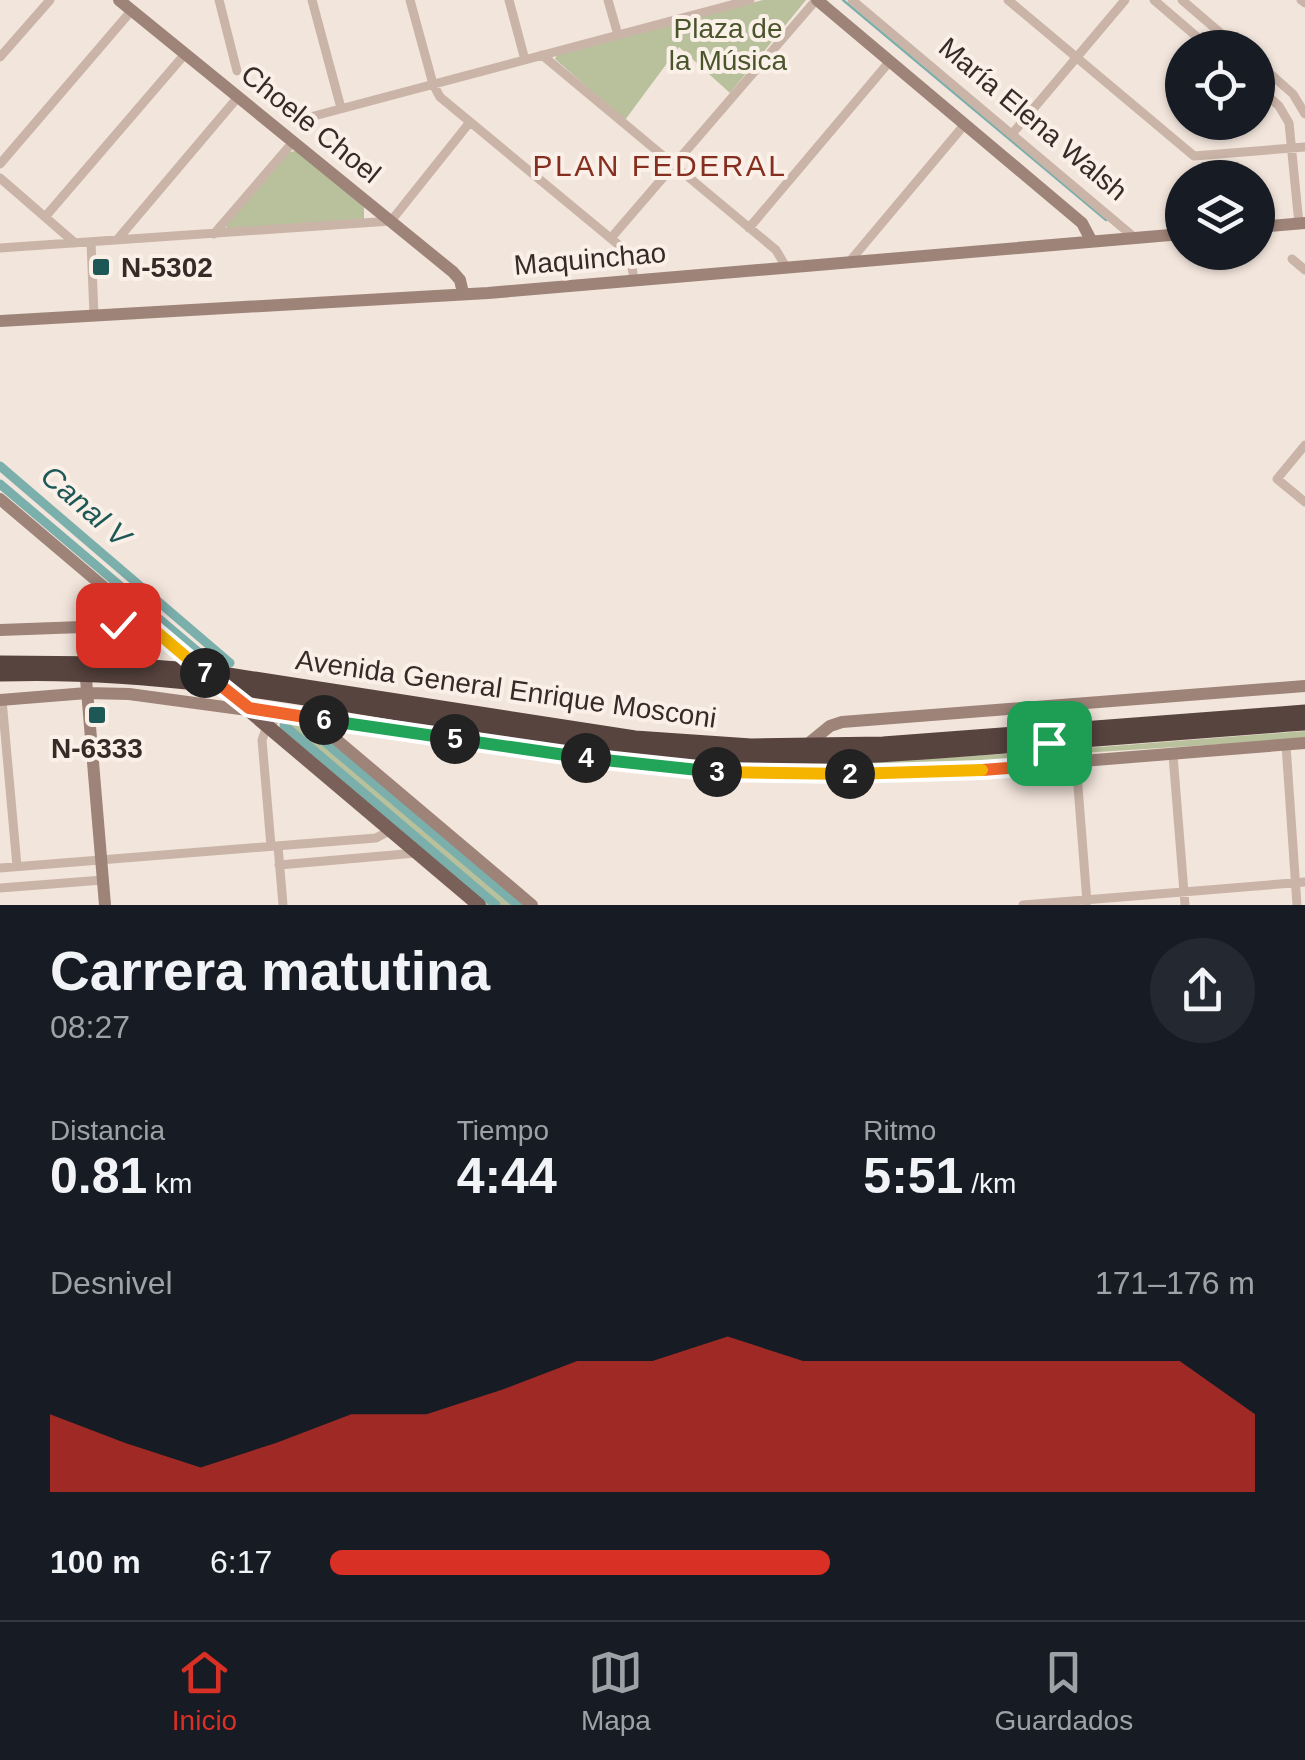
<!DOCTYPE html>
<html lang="es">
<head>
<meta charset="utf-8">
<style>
  body { margin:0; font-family:Arial,sans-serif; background:#242831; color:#f1f3f6; height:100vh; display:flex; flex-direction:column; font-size:38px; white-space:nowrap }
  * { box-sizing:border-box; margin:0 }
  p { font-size:32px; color:#9ea1a6 }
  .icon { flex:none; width:55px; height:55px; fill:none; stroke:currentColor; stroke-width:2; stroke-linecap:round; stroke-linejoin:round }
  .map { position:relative; height:905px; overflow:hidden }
  .details { display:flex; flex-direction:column; background:#171b24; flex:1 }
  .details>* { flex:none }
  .buttons { position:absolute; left:1165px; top:30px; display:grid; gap:20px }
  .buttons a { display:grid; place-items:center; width:110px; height:110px; border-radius:50%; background:#171b24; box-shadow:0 2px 8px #0004; font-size:50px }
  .pin { position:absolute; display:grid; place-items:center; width:85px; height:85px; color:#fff; margin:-42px; border-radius:20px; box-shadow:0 5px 15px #0006 }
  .km { position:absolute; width:50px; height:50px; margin:-25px; border-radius:50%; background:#222; color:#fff; font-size:28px; line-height:50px; text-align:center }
  .round { display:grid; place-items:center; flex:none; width:105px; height:105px; border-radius:52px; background:#242831 }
  .headline { display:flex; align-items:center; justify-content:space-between; height:170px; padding:0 50px }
  h1 { font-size:55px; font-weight:700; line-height:75px }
  .figures { display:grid; grid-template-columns:repeat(3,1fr); gap:15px; height:170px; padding:10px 50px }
  .figures div { display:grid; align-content:center }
  .figures b { font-size:50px; font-weight:700 }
  .figures small { font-size:28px; font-weight:400 }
  .figures p { font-size:28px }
  .chart { height:280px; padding:20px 50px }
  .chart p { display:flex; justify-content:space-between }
  .chart svg { width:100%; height:180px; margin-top:10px; fill:#d93025; opacity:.7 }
  ul { padding:0 50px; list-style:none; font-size:32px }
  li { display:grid; grid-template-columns:160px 120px 1fr; align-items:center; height:75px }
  li i { height:25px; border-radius:12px; background:#d93025 }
  .tab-bar { display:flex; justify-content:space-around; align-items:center; height:140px; border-top:2px solid #363941; background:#171b24; font-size:28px; color:#9ea1a6 }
  .tab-bar a { display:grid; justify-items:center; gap:5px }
  .tab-bar .selected { color:#d93025 }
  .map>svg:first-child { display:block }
  .green { fill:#b8c19c }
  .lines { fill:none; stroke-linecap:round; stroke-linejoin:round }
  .stream { stroke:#7bafac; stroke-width:2.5 }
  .canal { stroke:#7bafac; stroke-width:9 }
  .street { stroke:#cab4a8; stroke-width:9 }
  .secondary { stroke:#9e8379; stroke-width:12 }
  .primary { stroke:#796059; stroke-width:14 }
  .highway { stroke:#58443f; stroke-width:15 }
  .split-1-casing { stroke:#fff; stroke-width:20 }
  .split-2-casing { stroke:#fff; stroke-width:20 }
  .split-3-casing { stroke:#fff; stroke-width:20 }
  .split-4-casing { stroke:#fff; stroke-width:20 }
  .split-5-casing { stroke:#fff; stroke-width:20 }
  .split-6-casing { stroke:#fff; stroke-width:20 }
  .split-7-casing { stroke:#fff; stroke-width:20 }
  .split-8-casing { stroke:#fff; stroke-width:20 }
  .split-1 { stroke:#f0652b; stroke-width:12 }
  .split-2 { stroke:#f5b400; stroke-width:12 }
  .split-3 { stroke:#f5b400; stroke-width:12 }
  .split-4 { stroke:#22a559; stroke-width:12 }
  .split-5 { stroke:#22a559; stroke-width:12 }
  .split-6 { stroke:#22a559; stroke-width:12 }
  .split-7 { stroke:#f0652b; stroke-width:12 }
  .split-8 { stroke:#f5b400; stroke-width:12 }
  .poi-dot { fill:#1d5856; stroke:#faf0e8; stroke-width:4 }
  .labels { text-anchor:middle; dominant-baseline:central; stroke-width:8; stroke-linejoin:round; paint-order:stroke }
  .park-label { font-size:28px; fill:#4a552c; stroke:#faf0e8 }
  .street-label { font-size:28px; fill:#372b28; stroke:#faf0e8 }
  .poi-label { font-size:28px; font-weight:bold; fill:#372b28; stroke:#faf0e8; text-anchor:start }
  .neighbourhood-label { font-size:30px; letter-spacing:2.5px; fill:#862f21; stroke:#faf0e8 }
  .water-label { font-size:30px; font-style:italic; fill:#1d5856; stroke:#faf0e8 }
</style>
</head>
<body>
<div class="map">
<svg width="1305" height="905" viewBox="0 0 1305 905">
  <rect width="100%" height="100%" fill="#f2e5dc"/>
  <path class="green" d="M 763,0 L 806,0 L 730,93 L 679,47 L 625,120 L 555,59 L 558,53 Z
    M 294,151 L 299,152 L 364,206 L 364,219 L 227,229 L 226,225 L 288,153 Z
    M 282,721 L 313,726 L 524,905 L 486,905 L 279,728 Z
    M 432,726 L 737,763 L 818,765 L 1055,751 L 1065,758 L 907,771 L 694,768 L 431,731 Z
    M 1305,731 L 1305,739 L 1081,753 L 1087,748 Z"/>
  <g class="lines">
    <path class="stream" d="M 843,0 L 1106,220"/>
    <path class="canal" d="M 0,466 L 230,663
      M 0,484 L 210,662
      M 284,725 L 496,905
      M 307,727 L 518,905"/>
    <path class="street" d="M 219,0 L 237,71
      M 312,0 L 341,108
      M 410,0 L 433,84 L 440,97 L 620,246 L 631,260 L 634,280
      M 509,0 L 525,60
      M 608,0 L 618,35
      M 852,0 L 1135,238
      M 1008,0 L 1194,156 L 1305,147
      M 1154,0 L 1210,48
      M 1182,0 L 1238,48
      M 1301,0 L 1305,3
      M 542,55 L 776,250 L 786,267
      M 0,57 L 50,0
      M 1258,63 L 1293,94 L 1305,114
      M 1258,87 L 1279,106 L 1289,123 L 1299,224
      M 299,120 L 750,0
      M 1012,134 L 1125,0
      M 0,164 L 132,10
      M 0,178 L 75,243
      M 45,217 L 185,54
      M 749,228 L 890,61
      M 214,234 L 293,142
      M 611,238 L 816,0
      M 117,240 L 238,97
      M 91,242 L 94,315
      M 0,248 L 391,221 L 470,122
      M 1292,259 L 1305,270
      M 850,261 L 965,124
      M 1305,445 L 1277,479 L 1305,502
      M 2,700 L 17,866
      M 1062,745 L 1070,749 L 1076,761 L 1087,902
      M 1286,745 L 1297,905
      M 1173,755 L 1185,905
      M 271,846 L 262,740 L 266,729 L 282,713
      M 278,846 L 283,905
      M 279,865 L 416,853
      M 0,868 L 376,838 L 391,830
      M 0,888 L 103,880
      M 1023,905 L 1305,882"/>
    <path class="secondary" d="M 119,0 L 453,272 L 460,280 L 463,293
      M 817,0 L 1082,223 L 1091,240
      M 1258,227 L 1305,223
      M 0,321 L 488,293 L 1182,234
      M 0,499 L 203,671
      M 0,630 L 82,627 L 124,639 L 162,640
      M 0,700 L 87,693 L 129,694 L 696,771 L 922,774 L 1305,743
      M 312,719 L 532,905
      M 803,748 L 830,726 L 842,722 L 1305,686
      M 105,905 L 84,655 L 90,644 L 120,621 L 123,609 L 119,600"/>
    <path class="primary" d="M 220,686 L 479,905"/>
    <path class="highway" d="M 0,663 L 113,664 L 203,671 L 635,738 L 751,746 L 883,744 L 1305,712
      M 0,674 C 232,666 455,735 684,754 C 796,763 907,754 1018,745 C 1113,738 1209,730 1305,723
      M 405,731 L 422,729 L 435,718"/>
  </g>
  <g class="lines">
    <defs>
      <path id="split-1" d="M 982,770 L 1076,763 L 1070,749 L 1049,743"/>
      <path id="split-2" d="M 850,774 L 982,770"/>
      <path id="split-3" d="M 717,772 L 850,774"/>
      <path id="split-4" d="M 586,758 L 717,772"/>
      <path id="split-5" d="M 455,739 L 586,758"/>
      <path id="split-6" d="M 324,720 L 455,739"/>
      <path id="split-7" d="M 205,673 L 249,708 L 324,720"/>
      <path id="split-8" d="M 118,625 L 123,613 L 119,600 L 205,673"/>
    </defs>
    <use href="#split-1" class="split-1-casing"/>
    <use href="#split-2" class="split-2-casing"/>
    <use href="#split-3" class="split-3-casing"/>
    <use href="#split-4" class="split-4-casing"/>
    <use href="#split-5" class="split-5-casing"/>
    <use href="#split-6" class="split-6-casing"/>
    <use href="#split-7" class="split-7-casing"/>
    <use href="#split-8" class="split-8-casing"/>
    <use href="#split-1" class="split-1"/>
    <use href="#split-2" class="split-2"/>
    <use href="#split-3" class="split-3"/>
    <use href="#split-4" class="split-4"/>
    <use href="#split-5" class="split-5"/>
    <use href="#split-6" class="split-6"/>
    <use href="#split-7" class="split-7"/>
    <use href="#split-8" class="split-8"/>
  </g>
  <g class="poi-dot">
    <rect x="91" y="257" width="20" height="20" rx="5"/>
    <rect x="87" y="705" width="20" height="20" rx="5"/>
  </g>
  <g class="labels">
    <g class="park-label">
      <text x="728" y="28">Plaza de<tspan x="728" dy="32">la Música</tspan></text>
    </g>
    <g class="street-label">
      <text transform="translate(1033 119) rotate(40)">María Elena Walsh</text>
      <text transform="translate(311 124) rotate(39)">Choele Choel</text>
      <text transform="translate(590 259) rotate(-5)">Maquinchao</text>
      <text transform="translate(506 689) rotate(8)">Avenida General Enrique Mosconi</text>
    </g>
    <g class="poi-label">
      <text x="121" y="267">N-5302</text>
      <text x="97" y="748" text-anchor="middle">N-6333</text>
    </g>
    <g class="neighbourhood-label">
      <text x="660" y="165">PLAN FEDERAL</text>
    </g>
    <g class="water-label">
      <text transform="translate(86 506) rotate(41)">Canal V</text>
    </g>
  </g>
</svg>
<div class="buttons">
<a><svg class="icon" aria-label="locate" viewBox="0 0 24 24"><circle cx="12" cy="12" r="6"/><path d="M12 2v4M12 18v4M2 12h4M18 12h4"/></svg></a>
<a><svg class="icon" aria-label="layers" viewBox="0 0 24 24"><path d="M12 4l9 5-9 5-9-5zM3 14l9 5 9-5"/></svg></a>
</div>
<div class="pin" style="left:1049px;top:743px;background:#1e9e55"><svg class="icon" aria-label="arrive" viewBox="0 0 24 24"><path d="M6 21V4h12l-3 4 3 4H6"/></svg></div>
<div class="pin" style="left:118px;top:625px;background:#d93025"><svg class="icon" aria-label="check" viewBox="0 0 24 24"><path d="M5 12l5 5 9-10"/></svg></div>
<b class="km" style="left:850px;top:774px">2</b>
<b class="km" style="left:717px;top:772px">3</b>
<b class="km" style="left:586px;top:758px">4</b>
<b class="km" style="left:455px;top:739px">5</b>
<b class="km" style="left:324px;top:720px">6</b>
<b class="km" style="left:205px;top:673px">7</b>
</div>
<section class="details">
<div class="headline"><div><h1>Carrera matutina</h1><p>08:27</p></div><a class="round"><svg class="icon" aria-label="share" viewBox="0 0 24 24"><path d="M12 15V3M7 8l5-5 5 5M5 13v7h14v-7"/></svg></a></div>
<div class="figures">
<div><p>Distancia</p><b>0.81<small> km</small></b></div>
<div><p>Tiempo</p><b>4:44</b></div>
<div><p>Ritmo</p><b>5:51<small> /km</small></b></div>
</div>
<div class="chart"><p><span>Desnivel</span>171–176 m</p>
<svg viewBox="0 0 160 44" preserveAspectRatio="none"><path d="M0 44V25L10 32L20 38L30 32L40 25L50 25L60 19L70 12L80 12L90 6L100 12L110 12L120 12L130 12L140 12L150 12L160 25V44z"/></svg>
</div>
<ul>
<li><b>100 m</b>6:17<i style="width:54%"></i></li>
</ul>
</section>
<nav class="tab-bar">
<a class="selected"><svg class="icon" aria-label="home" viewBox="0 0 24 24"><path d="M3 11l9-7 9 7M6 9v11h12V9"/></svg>Inicio</a>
<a><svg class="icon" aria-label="map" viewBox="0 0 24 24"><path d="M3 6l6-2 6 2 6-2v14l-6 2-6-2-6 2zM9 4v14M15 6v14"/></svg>Mapa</a>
<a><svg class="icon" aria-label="saved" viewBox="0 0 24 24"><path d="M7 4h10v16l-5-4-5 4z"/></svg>Guardados</a>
</nav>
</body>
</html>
